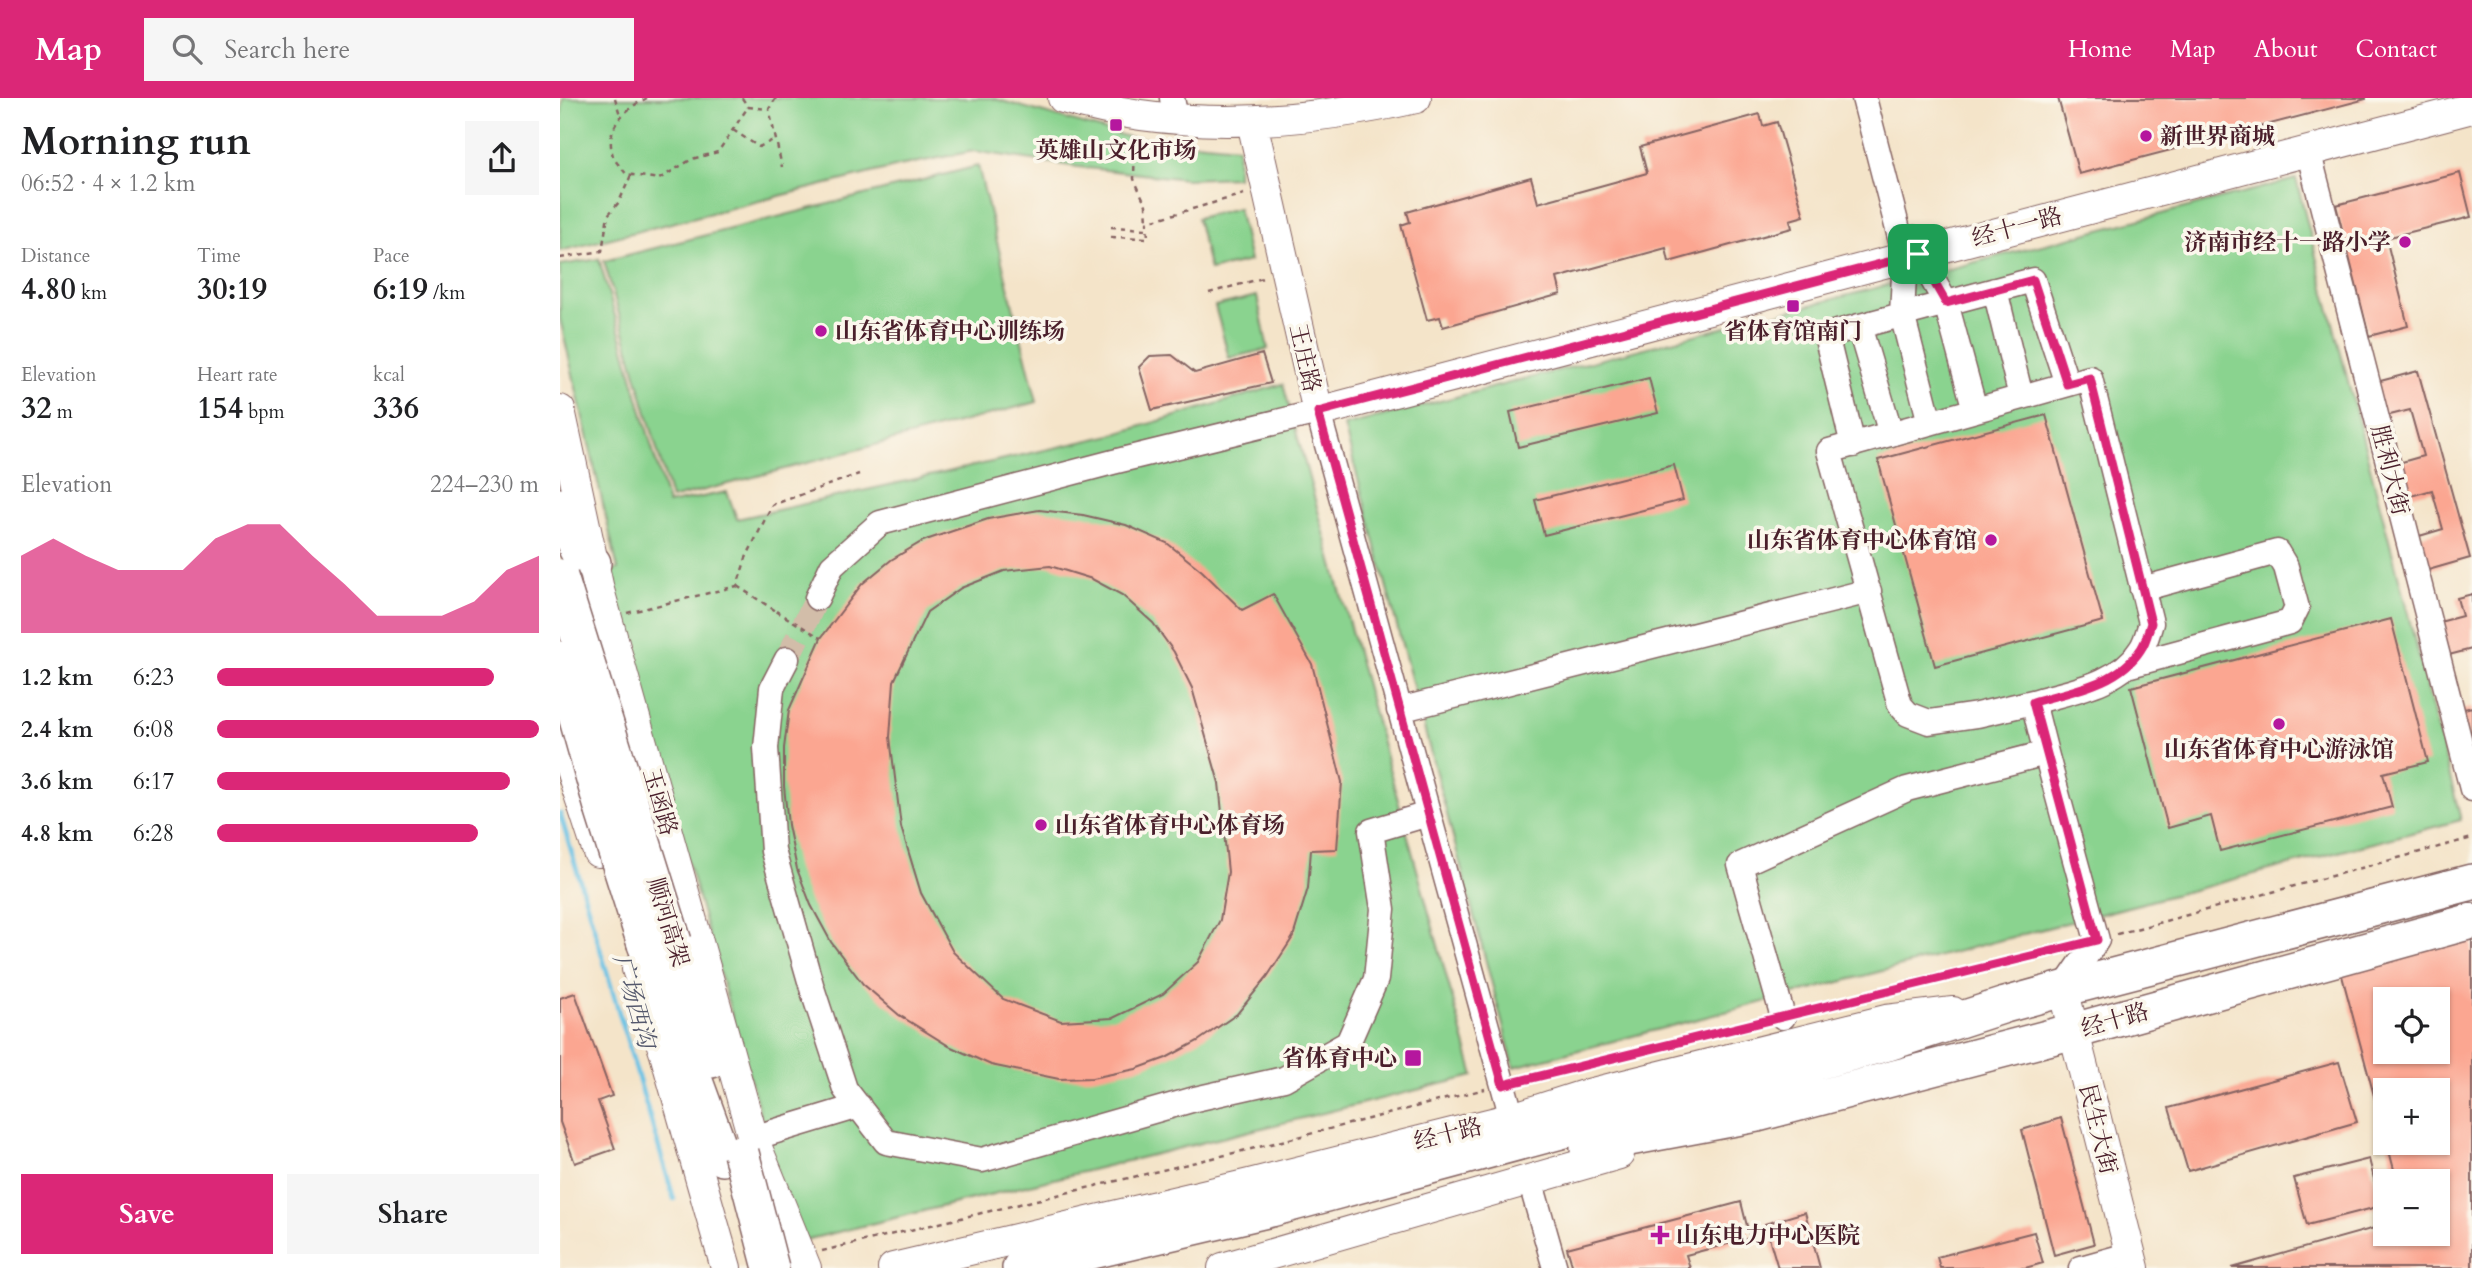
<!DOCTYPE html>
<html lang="en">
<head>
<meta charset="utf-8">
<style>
  body { margin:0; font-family:Cardo,"Noto Serif SC",serif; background:#f6f6f6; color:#202124; height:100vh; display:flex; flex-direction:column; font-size:26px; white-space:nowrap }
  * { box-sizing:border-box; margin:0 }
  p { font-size:23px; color:#757577 }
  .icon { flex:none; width:38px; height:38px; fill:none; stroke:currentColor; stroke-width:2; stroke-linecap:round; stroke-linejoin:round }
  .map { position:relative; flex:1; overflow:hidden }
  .sheet { display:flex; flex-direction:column; background:#fff; width:560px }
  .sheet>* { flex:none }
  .tools { position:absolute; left:1813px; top:889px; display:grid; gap:14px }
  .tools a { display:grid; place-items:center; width:77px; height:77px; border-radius:0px; background:#fff; box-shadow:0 2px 5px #0004; font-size:35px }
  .pin { position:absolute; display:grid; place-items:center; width:60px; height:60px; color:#fff; margin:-30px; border-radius:14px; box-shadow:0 4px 10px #0006 }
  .round { display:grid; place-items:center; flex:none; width:74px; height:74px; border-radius:0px; background:#f6f6f6 }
  .head { display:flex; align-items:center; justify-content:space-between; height:119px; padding:0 21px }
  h1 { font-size:38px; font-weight:700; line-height:52px }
  .figures { display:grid; grid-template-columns:repeat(3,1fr); gap:10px; height:119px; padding:7px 21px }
  .figures div { display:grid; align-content:center }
  .figures b { font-size:30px; font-weight:700 }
  .figures small { font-size:19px; font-weight:400 }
  .figures p { font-size:19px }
  .chart { height:196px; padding:14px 21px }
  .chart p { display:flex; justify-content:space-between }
  .chart svg { width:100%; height:126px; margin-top:7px; fill:#db2777; opacity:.7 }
  .primary-button { display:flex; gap:14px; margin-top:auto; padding:14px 21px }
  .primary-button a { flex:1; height:80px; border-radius:0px; background:#db2777; color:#fff; font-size:28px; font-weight:700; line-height:80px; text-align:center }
  .primary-button a+a { background:#f6f6f6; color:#202124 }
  ul { padding:0 21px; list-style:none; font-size:23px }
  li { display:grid; grid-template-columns:112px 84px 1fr; align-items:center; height:52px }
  li i { height:18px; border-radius:9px; background:#db2777 }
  header { display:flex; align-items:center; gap:42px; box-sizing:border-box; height:98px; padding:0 35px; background:#db2777; color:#fff }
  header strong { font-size:33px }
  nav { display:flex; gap:38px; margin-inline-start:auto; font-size:24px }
  .search { width:490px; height:63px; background:#f6f6f6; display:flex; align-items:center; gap:18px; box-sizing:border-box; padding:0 24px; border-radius:0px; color:#757577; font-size:26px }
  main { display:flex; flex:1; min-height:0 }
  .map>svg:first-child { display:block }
  .green { fill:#8ad38f; stroke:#6a795d; stroke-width:2 }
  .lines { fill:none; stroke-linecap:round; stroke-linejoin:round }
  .stream { stroke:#68c2e5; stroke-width:4.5 }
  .building { fill:#fba691; fill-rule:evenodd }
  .minor-tunnel { stroke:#d2bda9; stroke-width:24; stroke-dasharray:24 12; stroke-linecap:butt }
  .minor-casing { stroke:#866462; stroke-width:27 }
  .major-casing { stroke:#866462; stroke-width:32 }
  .highway-casing { stroke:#866462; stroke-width:38 }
  .path { stroke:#866462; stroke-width:2.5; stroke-dasharray:5 5; stroke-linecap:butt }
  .minor { stroke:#fff; stroke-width:24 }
  .major { stroke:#fff; stroke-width:30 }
  .highway { stroke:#fff; stroke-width:35 }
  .highway-bridge-casing { stroke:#866462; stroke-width:38; stroke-linecap:butt }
  .path-bridge { stroke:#866462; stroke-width:2.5; stroke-dasharray:5 5; stroke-linecap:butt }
  .highway-bridge { stroke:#fff; stroke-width:35 }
  .route-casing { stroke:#fff; stroke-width:14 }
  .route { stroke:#db2777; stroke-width:9 }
  .poi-dot { fill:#b5179e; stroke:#fbf7ec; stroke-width:2.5 }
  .labels { text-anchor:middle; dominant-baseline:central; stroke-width:7; stroke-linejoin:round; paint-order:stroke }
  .poi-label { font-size:23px; font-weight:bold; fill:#4a1f2b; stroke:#fbf7ec; text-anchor:start }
  .street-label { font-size:23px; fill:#4a1f2b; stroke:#fbf7ec }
  .water-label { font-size:24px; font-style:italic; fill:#54586c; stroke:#fbf7ec }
</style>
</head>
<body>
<header>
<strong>Map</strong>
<div class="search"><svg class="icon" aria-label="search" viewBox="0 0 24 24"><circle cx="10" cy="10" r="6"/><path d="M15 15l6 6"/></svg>Search here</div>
<nav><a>Home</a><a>Map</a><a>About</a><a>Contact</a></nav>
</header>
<main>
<section class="sheet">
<div class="head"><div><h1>Morning run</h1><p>06:52 · 4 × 1.2 km</p></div><a class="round"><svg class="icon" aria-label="share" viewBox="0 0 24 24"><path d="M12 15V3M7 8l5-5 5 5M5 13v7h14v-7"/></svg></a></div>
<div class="figures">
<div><p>Distance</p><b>4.80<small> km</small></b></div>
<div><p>Time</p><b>30:19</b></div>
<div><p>Pace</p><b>6:19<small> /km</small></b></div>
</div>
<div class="figures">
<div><p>Elevation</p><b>32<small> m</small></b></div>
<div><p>Heart rate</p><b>154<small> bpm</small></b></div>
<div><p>kcal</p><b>336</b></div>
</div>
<div class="chart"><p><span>Elevation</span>224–230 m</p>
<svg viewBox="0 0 160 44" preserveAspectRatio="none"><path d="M0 44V17L10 11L20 17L30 22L40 22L50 22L60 11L70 6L80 6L90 17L100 27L110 38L120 38L130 38L140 33L150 22L160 17V44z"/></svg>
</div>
<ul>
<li><b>1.2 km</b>6:23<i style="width:86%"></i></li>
<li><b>2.4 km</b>6:08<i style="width:100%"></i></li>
<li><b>3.6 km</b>6:17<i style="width:91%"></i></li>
<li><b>4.8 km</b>6:28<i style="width:81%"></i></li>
</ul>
<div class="primary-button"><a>Save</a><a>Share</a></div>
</section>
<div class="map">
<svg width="1912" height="1170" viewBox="0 0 1912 1170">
  <rect width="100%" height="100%" fill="#fbf7ec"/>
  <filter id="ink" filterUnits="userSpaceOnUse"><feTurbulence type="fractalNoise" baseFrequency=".0143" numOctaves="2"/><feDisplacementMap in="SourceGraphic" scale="14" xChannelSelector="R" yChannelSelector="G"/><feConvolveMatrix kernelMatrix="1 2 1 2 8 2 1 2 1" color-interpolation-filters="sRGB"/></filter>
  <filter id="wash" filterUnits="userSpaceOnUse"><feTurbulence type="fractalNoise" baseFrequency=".00686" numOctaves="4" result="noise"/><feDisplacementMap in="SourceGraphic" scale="28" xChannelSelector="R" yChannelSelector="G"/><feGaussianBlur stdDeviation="1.57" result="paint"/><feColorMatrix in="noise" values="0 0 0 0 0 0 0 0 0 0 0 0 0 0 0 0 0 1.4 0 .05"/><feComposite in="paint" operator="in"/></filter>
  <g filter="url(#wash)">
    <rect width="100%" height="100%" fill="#f4e4c9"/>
    <path class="green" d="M 3,0 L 432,0 L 568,39 L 678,49 L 677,79 L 626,81 L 518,69 L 414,53 L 339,68 L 0,153 L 0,28 Z
      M 418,68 L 477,304 L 111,401 L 44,163 Z
      M 1736,81 L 1901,722 L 954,969 L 784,328 Z
      M 678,110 L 690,163 L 650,172 L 637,120 Z
      M 39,161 L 108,406 L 167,394 L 177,421 L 552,337 L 723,286 L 914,978 L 237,1144 L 45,476 L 58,471 L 0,221 L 0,167 Z
      M 697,198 L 708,251 L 669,260 L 655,208 Z"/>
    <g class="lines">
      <path class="stream" d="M 0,715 L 114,1101"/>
    </g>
    <g id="blocks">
      <path class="building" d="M 1498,0 L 1806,0 L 1806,1 L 1519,76 Z
        M 1200,16 L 1203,28 L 1217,24 L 1244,118 L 1230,122 L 1232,130 L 1109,164 L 1106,150 L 997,180 L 1001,196 L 883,229 L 880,219 L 867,222 L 841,127 L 850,124 L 847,114 L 971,79 L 978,105 L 1087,75 L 1080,49 Z
        M 1900,75 L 1911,119 L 1826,140 L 1848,228 L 1809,238 L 1776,107 Z
        M 702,256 L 711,285 L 592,312 L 579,269 L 590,258 L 612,257 L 635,275 Z
        M 1858,273 L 1910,460 L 1865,473 L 1856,439 L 1883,431 L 1872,392 L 1844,400 L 1835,366 L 1863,358 L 1850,312 L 1822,319 L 1813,285 Z
        M 1089,280 L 1098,315 L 958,349 L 950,314 Z
        M 1486,317 L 1543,523 L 1375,568 L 1318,362 Z
        M 1114,367 L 1123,402 L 984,437 L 975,402 Z
        M 479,412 L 523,417 L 566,427 L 607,445 L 642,473 L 682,512 L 713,496 L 752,566 L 782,684 L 777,751 L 751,752 L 748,790 L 733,839 L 707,879 L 677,916 L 638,943 L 606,960 L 576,971 L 532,980 L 499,981 L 431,967 L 389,948 L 339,917 L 303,886 L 271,844 L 251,807 L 237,771 L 228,727 L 224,688 L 224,650 L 229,612 L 261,540 L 302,486 L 331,462 L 363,443 L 428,421 ZM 490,468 L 532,481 L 562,497 L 593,525 L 614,554 L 632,590 L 659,685 L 668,774 L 660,822 L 638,864 L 603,896 L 553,920 L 501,923 L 443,901 L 393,854 L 361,795 L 341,729 L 330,639 L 334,583 L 367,514 L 401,490 L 444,473 Z
        M 1912,496 L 1912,551 L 1885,558 L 1876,525 L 1902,518 L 1897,500 Z
        M 1831,521 L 1868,664 L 1823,675 L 1832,709 L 1660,753 L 1651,718 L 1608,730 L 1571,589 Z
        M 1912,609 L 1912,652 L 1900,612 Z
        M 1912,838 L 1912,1170 L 1672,1170 L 1825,1127 L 1825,1136 L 1878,1136 L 1878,1083 L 1837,1083 L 1827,1045 L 1878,1045 L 1878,992 L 1825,992 L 1824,1035 L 1781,874 ZM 1825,901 L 1878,901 L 1878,954 L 1825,954 Z
        M 15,895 L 52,998 L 38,1003 L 55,1051 L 15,1065 L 0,1024 L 0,900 Z
        M 1779,964 L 1797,1024 L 1628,1073 L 1609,1010 Z
        M 1501,1020 L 1534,1146 L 1494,1157 L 1462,1032 Z
        M 1809,1061 L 1821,1108 L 1747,1127 L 1734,1080 Z
        M 1181,1104 L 1190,1140 L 1126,1157 L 1130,1170 L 1013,1170 L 1007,1150 Z
        M 1245,1114 L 1260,1170 L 1218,1170 L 1205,1126 Z
        M 1474,1134 L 1483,1165 L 1465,1170 L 1380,1170 L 1377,1159 Z"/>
    </g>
  </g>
  <g filter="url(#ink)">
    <use href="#blocks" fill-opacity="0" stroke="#866462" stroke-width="2"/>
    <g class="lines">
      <path class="minor-tunnel" d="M 227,561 L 257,500"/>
      <defs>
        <path id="minor" d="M 612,0 L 616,21
          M 1304,0 L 1345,159 L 1342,216 L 1370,325
          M 1748,52 L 1912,691
          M 1354,140 L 1358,156 L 1386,205 L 1415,312
          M 1435,192 L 1461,299
          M 1299,228 L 1331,336
          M 1293,347 L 1266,237 L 1473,182 L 1507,286
          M 257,500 L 272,468 L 320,425 L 553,364 L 758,314 L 952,1020
          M 227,561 L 212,590 L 206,650 L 213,753 L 252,890 L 285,991 L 326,1044 L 422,1062 L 635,1001 L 724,981 L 788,945 L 816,881 L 823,811 L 811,733 L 868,716
          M 1567,568 L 1730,524 L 1737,510 L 1726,469 L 1717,454 L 1582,491
          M 1473,604 L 1417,617 L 1369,624 L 1348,616 L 1340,607 L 1269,353 L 1530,280 L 1591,525 C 1588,534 1586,544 1581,551 C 1559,587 1510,593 1473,604 L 1486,655
          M 839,612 L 1309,493
          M 1223,919 L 1180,767 L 1347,691 L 1486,655 L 1537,842 L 1503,891
          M 193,1040 L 299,1008
          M 970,1082 L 995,1170
          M 1521,1170 L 1571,1156"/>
        <path id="major" d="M 503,0 C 618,35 741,26 856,0
          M 692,24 L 758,314 L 1912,10
          M 0,312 L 39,492 L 193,1040 L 246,1170
          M 0,638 L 38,754
          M 77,871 L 105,956 L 166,1170
          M 1503,891 L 1574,1170
          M 333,1170 L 689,1086 L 952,1020 L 1024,997 L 1326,922 L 1393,914
          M 663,1170 L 1059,1056"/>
        <path id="highway" d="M 0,408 L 17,452 L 33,465
          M 114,844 L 151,962
          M 85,846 L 163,1060
          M 1028,1051 L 1069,1040 L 1197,1016 L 1514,933 L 1912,823
          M 460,1170 L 711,1111 L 1328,945 L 1445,907 L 1503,891 L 1912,784"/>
      </defs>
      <use href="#minor" class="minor-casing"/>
      <use href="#major" class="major-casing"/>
      <use href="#highway" class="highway-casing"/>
      <path class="path" d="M 55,0 L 60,17
        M 87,0 C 65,11 44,29 53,58 C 55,64 63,71 66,76 L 99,81 L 132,61 L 158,54 L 188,9
        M 182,0 L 188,9
        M 216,0 L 209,11 L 222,69
        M 188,9 L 209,11
        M 173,32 L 199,49 L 215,41
        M 575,38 L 574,81 L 586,107 L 587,124
        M 551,129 L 587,131
        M 551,139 L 588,140 L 587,124 L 684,96
        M 0,160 L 42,153 L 48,117 L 59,104 L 71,77
        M 649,195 L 703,180
        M 177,488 L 216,513
        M 67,515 L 177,488 L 186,460 L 212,407 L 299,376
        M 1557,836 L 1912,740
        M 1241,915 L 1507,849
        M 962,982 L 1204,924
        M 262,1153 L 695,1050 L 925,991"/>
      <use href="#minor" class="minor"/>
      <use href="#major" class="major"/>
      <use href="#highway" class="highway"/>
      <defs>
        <path id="highway-bridge" d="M 0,479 L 114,844
          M 0,561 L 43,713 L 85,846
          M 181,1055 L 211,1170"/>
      </defs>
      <use href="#highway-bridge" class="highway-bridge-casing"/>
      <path class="path-bridge" d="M 216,513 L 261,540"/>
      <use href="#highway-bridge" class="highway-bridge"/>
    </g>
  </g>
  <g class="lines" filter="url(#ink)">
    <defs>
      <path id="route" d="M 1358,156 L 1386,205 L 1473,182 L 1507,286 L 1530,280 L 1591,525 C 1588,534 1586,544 1581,551 C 1558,587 1510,593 1473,604 L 1537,842 L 943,987 L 758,314 Z"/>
    </defs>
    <use href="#route" class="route-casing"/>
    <use href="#route" class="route"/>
  </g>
  <g class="poi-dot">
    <rect x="549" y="20" width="14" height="14" rx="3.5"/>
    <circle cx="1586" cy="38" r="7"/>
    <circle cx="1845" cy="144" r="7"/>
    <rect x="1226" y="201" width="14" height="14" rx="3.5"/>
    <circle cx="261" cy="233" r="7"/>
    <circle cx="1431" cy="442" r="7"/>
    <circle cx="1719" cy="626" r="7"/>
    <circle cx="481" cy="727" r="7"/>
    <rect x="844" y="951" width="18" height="18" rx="3.5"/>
    <path d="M1096.5 1126.5h7v7h7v7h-7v7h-7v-7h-7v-7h7z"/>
  </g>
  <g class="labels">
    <g class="poi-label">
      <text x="1600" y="38">新世界商城</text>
      <text x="556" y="52" text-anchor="middle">英雄山文化市场</text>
      <text x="1831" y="144" text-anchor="end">济南市经十一路小学</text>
      <text x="275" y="233">山东省体育中心训练场</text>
      <text x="1233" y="233" text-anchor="middle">省体育馆南门</text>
      <text x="1417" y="442" text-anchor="end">山东省体育中心体育馆</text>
      <text x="1719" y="651" text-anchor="middle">山东省体育中心游泳馆</text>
      <text x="495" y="727">山东省体育中心体育场</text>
      <text x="837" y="960" text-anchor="end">省体育中心</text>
      <text x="1116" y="1137">山东电力中心医院</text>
    </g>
    <g class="street-label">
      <text transform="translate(1457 129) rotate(-15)">经十一路</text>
      <text transform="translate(745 260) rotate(77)">王庄路</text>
      <text transform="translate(1830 372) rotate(76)">胜利大街</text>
      <text transform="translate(100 704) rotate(74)">玉函路</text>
      <text transform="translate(108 824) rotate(73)">顺河高架</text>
      <text transform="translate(1555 922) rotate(-16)">经十路</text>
      <text transform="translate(1538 1031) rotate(76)">民生大街</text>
      <text transform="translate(888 1036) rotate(-14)">经十路</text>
    </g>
    <g class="water-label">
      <text transform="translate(74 903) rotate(74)">广场西沟</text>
    </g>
  </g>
</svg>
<div class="tools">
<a><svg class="icon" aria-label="locate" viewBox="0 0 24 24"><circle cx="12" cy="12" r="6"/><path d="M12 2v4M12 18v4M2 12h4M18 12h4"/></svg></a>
<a>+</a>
<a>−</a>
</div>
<div class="pin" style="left:1358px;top:156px;background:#1e9e55"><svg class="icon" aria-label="arrive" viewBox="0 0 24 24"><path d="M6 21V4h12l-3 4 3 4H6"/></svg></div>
</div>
</main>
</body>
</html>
